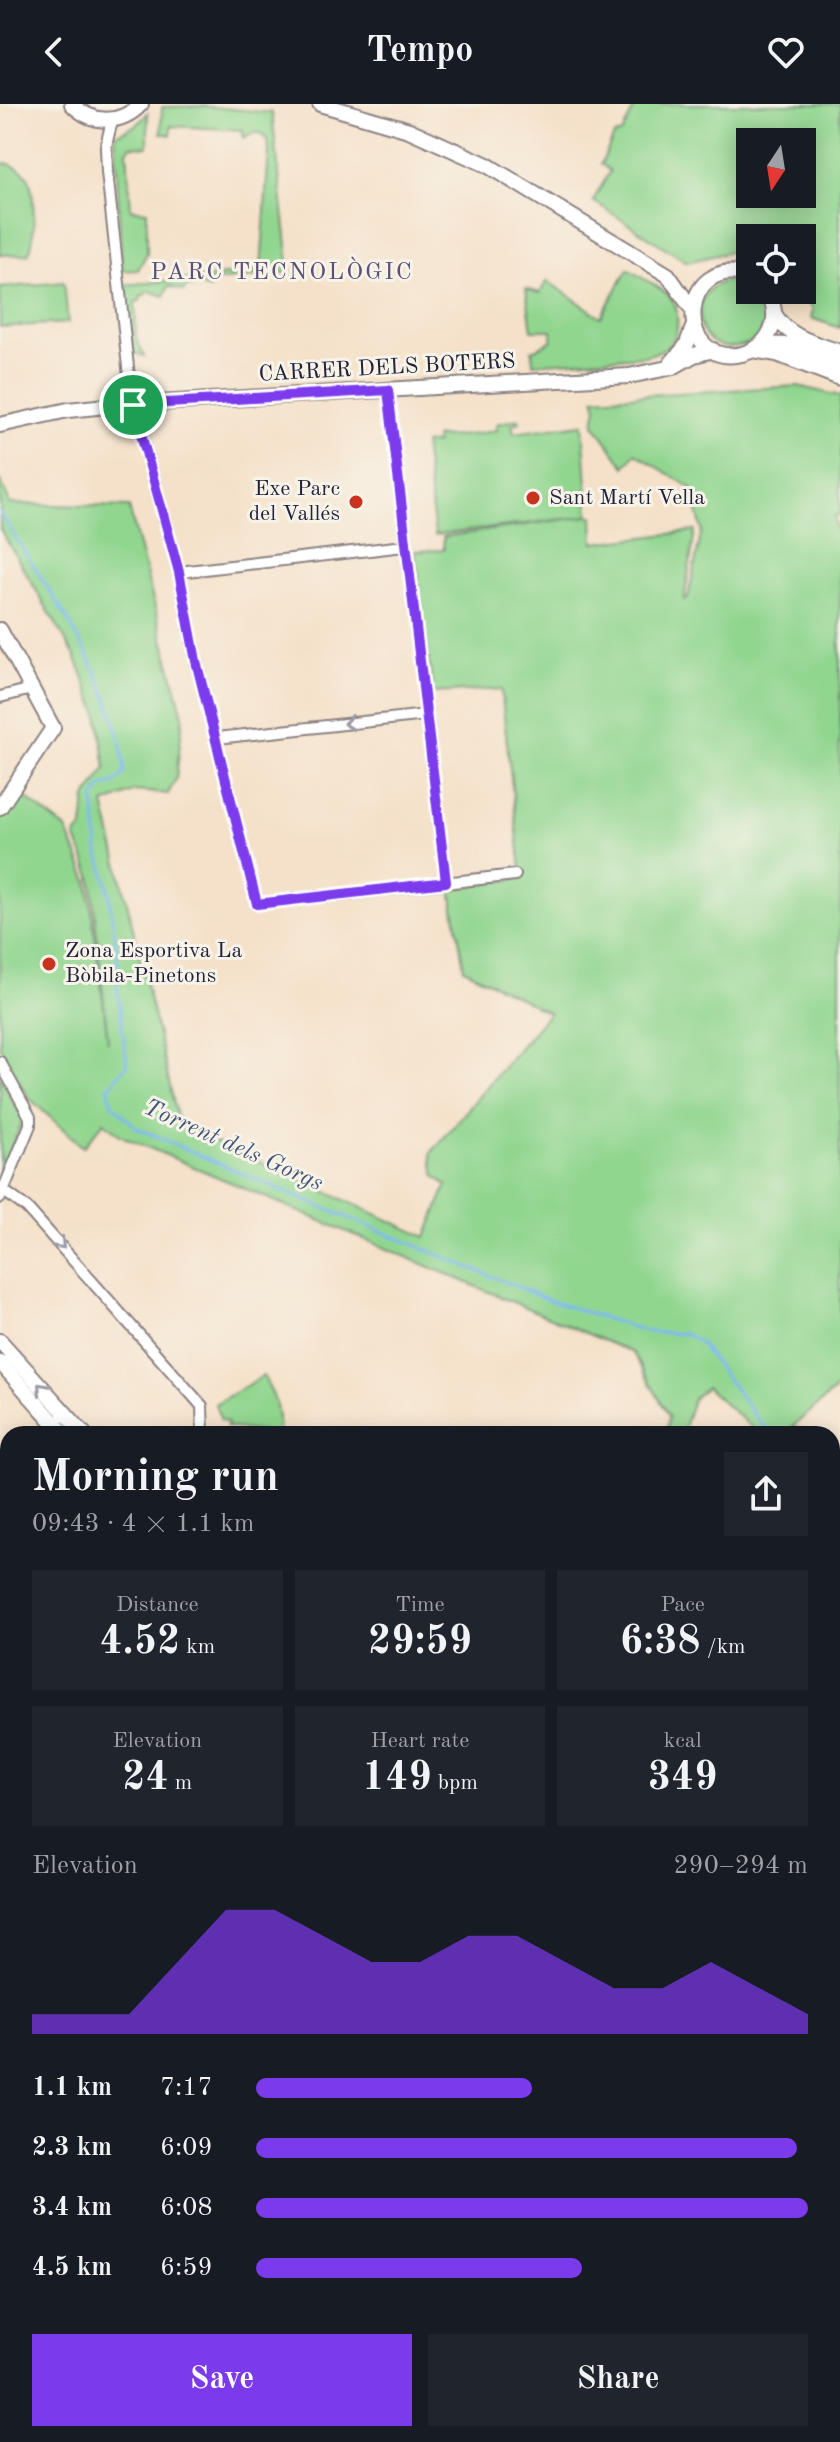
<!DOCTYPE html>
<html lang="en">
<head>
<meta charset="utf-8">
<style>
  body { margin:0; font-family:"Old Standard TT",serif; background:#20242c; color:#f1f3f6; height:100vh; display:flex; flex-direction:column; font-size:30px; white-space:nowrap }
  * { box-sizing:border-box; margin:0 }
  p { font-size:26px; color:#9ea1a6 }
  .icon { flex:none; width:44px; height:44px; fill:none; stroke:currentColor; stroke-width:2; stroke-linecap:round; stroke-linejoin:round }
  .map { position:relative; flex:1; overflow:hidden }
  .details { position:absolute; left:0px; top:1322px; width:840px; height:1016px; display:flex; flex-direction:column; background:#171b24; border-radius:24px 24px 0 0; box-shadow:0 4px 20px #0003 }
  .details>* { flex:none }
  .needle { width:52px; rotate:192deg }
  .tools { position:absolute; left:736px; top:24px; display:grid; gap:16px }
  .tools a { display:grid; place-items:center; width:80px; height:80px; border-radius:0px; background:#171b24; box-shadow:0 4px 20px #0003; font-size:40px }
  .pin { position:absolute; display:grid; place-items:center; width:68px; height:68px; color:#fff; margin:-34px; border:4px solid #fff; border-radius:50%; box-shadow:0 2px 8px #0007 }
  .round { display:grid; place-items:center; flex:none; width:84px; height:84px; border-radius:0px; background:#20242c }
  .headline { display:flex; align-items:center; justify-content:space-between; height:136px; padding:0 32px }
  h1 { font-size:44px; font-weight:700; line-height:60px }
  .stats { display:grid; grid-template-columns:repeat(3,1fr); gap:12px; height:136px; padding:8px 32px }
  .stats div { display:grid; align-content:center; border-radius:0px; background:#20242c; text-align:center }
  .stats b { font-size:40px; font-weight:700 }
  .stats small { font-size:22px; font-weight:400 }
  .stats p { font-size:22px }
  .chart { height:224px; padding:16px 32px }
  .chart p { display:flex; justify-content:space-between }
  .chart svg { width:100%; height:144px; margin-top:8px; fill:#7c3aed; opacity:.7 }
  .primary-button { display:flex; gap:16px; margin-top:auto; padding:16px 32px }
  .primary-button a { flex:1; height:92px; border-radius:0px; background:#7c3aed; color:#fff; font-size:32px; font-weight:700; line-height:92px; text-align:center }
  .primary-button a+a { background:#20242c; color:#f1f3f6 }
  ul { padding:0 32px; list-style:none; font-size:26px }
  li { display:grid; grid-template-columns:128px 96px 1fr; align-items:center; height:60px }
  li i { height:20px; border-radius:10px; background:#7c3aed }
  header { display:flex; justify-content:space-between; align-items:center; height:104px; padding:0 32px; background:#171b24; font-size:36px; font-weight:700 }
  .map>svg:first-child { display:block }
  .green { fill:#91d68f; stroke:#5a7c65; stroke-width:2; fill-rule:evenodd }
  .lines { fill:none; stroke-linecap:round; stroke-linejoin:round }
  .stream { stroke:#7eb8ef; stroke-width:3 }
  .river { stroke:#7eb8ef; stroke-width:16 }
  .street-casing { stroke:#8c8282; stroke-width:14 }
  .secondary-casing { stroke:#8c8282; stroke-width:18 }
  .highway-casing { stroke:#8c8282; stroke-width:22 }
  .street { stroke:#fff; stroke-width:10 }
  .secondary { stroke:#fff; stroke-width:14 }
  .highway { stroke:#fff; stroke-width:18 }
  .rail-casing { stroke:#22223b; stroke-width:6 }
  .rail { stroke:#f7f3e8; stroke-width:3; stroke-dasharray:9; stroke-linecap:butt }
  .oneway { stroke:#9c9ca7 }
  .route-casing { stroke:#fff; stroke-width:16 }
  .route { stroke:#7c3aed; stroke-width:10 }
  .poi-dot { fill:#c8321e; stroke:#f7f3e8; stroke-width:3 }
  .labels { text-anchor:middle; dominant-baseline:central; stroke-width:6; stroke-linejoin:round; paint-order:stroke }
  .street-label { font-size:22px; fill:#22223b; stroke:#f7f3e8 }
  .poi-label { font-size:22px; fill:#22223b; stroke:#f7f3e8; text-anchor:start }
  .neighbourhood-label { font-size:24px; letter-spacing:2px; fill:#5e4f76; stroke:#f7f3e8 }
  .water-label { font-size:24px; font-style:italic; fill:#42567a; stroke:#f7f3e8 }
</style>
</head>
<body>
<header><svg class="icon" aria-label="back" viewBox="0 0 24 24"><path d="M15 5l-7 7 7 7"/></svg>Tempo<svg class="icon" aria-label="heart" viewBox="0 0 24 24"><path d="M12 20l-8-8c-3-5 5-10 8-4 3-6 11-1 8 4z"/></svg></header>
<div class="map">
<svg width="840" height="2338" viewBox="0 0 840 2338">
  <rect width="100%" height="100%" fill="#f7f3e8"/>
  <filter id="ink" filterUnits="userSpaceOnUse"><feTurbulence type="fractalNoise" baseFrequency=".0125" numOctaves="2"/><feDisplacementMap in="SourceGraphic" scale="16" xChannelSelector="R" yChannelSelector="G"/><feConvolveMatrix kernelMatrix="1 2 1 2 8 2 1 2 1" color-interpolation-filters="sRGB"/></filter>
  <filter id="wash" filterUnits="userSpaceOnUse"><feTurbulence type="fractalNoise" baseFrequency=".006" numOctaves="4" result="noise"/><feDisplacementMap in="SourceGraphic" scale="32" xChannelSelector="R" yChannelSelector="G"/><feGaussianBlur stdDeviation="1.8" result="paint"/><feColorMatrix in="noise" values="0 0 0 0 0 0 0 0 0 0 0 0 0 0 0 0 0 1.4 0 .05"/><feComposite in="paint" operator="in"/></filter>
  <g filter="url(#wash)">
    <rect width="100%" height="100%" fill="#f5e1c9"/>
    <path class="green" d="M 636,0 L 840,0 L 840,224 L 811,214 L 813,205 L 796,186 L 802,186 L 802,134 L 750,134 L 750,150 L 742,145 L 687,158 L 593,97 L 610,67 L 601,60 L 614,32 L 622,29 ZM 802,38 L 802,90 L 750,90 L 750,38 Z
      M 203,2 L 272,9 L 290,168 L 210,178 L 209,185 L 194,180 L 192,183 L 186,182 L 184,187 L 169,182 L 164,192 L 148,187 L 145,191 L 141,191 L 140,197 L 135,198 L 136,234 L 144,252 L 133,249 L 124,181 L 203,174 L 261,166 L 269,46 L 267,36 L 261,29 L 254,29 L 243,34 L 243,26 L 171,22 L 171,31 L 161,29 L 162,3 Z
      M 148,9 L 148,43 L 131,42 L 127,47 L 131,105 L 147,107 L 147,149 L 138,166 L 122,167 L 115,31 L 137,21 Z
      M 7,59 C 15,63 23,65 28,73 C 35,85 36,139 28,150 L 0,151 L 0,60 Z
      M 628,165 C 641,174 661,182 671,194 C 675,199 677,206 677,212 C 680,236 667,247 644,252 L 533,260 L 532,246 L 551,237 L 552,226 L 532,226 L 526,185 L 540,189 L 547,177 L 601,213 Z
      M 733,176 L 750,180 L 750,186 L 758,186 C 804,242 687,273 701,200 C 705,185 718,177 733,176 Z
      M 64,178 L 68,219 L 0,223 L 0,184 Z
      M 798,282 L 840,292 L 840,411 L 834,412 L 840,441 L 840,1277 L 834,1287 L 792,1323 L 828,1330 L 759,1330 L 706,1283 L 693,1295 L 682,1330 L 666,1330 L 669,1312 L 633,1249 L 121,1032 L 104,1018 L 83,1043 L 28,993 L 0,943 L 0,714 L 18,688 L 66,725 L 88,777 L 108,938 L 91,772 L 75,732 L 83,724 L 86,694 L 106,664 L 98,610 L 75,552 L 0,425 L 0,375 L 10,400 L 129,403 L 183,612 L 176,675 L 168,690 L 135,687 L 104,700 L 179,1021 L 426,1133 L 447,1081 L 435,1072 L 431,1049 L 549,909 L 464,865 L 451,785 L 522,774 L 501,585 L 433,589 L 415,447 L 444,446 L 443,433 L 588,412 L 435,431 L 424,340 L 436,339 L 435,333 C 454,333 477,331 496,326 L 496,320 L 519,315 L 520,318 L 512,321 L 514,329 L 583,320 L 589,412 L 593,412 L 594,439 L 695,427 L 684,496 L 688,494 L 702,426 L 691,384 L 635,349 L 625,363 L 594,320 L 597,303 L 594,294 Z
      M 0,971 L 23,1016 L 0,1070 Z
      M 263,1272 C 275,1292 280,1307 278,1330 L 226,1323 L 228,1318 L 221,1316 L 215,1300 Z
      M 0,2147 L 8,2149 L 8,2271 L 0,2267 Z
      M 840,2295 L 840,2338 L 780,2338 L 791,2330 L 832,2330 L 832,2301 Z
      M 88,2330 L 206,2330 L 214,2338 L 91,2338 Z
      M 557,2330 L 645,2330 L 633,2338 L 542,2338 Z"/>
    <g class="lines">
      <path class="stream" d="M 0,409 C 49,490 116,571 125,669 L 116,678 L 102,683 L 94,694 L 98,747 L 108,783 L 118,856 L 116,874 L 127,961 L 108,984 L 112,1000 L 137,1024 L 290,1090 L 554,1198 L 648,1228 L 685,1230 L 699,1238 L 759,1317 L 773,1330
        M 832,1352 L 840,1353"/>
      <path class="river" d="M 0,2165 L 8,2169
        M 173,2330 L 179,2338"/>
    </g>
  </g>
  <g filter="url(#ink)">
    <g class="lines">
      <defs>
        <path id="street" d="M 112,16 L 106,42 L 107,68 L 131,291 L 179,468 L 196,557 L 257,800 L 515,771
          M 388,286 L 446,778
          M 179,468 L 404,442
          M 0,593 L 32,585
          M 217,634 L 426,611
          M 0,958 L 30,1013 L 30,1021 L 0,1094
          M 4,1087 L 27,1104 L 202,1302 L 203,1330
          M 43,1330 L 58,1316
          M 0,1371 L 8,1363
          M 0,1432 L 8,1441
          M 0,1559 L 8,1568
          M 0,1658 L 8,1655
          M 0,1684 L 8,1693
          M 0,1815 L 8,1824
          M 0,1862 L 8,1858
          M 0,1947 L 8,1958
          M 0,2066 L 8,2060"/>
        <path id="secondary" d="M 72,0 C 92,21 121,21 141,0
          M 320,0 L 409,26 L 487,61 L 668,171 L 692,205
          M 750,172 C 678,147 674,265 742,250 C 757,246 768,236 773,221 C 776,209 773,197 767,186
          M 774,209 C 786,233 816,240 840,248
          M 762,240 L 786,241 L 840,262
          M 753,246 L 777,250 L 840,274
          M 672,258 L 686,242 L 694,221
          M 0,321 L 68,306 L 106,302 L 629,272 L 673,263 L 694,251 L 713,246
          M 0,526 L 53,624 L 0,703
          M 0,1237 L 84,1330
          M 0,1258 L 64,1330
          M 832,1947 L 840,1949
          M 832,1968 L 840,1960
          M 832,2016 L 840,2023
          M 0,2101 L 8,2111
          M 0,2143 L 8,2143
          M 219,2330 L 227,2338
          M 233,2330 L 240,2338
          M 303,2338 L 315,2330"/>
        <path id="highway" d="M 832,2214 L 840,2208
          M 832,2238 L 840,2232
          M 832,2257 L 840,2252
          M 832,2282 L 840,2276
          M 657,2338 L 668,2330
          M 692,2338 L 703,2330
          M 720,2338 L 731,2330
          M 754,2338 L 765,2330"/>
      </defs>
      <use href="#street" class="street-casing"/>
      <use href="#secondary" class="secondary-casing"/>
      <use href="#highway" class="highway-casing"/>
      <use href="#street" class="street"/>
      <use href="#secondary" class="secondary"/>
      <use href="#highway" class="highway"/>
      <defs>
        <path id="rail" d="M 832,2143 L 840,2137
          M 505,2338 L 520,2330
          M 527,2338 L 541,2330"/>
      </defs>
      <use href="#rail" class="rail-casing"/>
      <use href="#rail" class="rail"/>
    </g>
    <defs><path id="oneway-chevron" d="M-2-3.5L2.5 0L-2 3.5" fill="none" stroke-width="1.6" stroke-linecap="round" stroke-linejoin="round" transform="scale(2)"/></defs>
    <g class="oneway">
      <use href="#oneway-chevron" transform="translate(349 619) rotate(174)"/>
      <use href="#oneway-chevron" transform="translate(60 1140) rotate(48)"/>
      <use href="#oneway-chevron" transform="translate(42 1284) rotate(-132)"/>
    </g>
  </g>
  <g class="lines" filter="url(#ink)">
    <defs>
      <path id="route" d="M 388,286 L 446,778 L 257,800 L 196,557 L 179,468 L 133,301 Z"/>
    </defs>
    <use href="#route" class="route-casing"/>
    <use href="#route" class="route"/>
  </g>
  <g class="poi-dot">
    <circle cx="533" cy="394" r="8"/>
    <circle cx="356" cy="398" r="8"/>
    <circle cx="49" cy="860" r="8"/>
  </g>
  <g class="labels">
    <g class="street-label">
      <text transform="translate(387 264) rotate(-3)">CARRER DELS BOTERS</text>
    </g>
    <g class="poi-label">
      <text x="340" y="385" text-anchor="end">Exe Parc<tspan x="340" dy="25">del Vallés</tspan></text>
      <text x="549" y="394">Sant Martí Vella</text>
      <text x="65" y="847">Zona Esportiva La<tspan x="65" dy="25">Bòbila-Pinetons</tspan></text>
    </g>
    <g class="neighbourhood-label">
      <text x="282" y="169">PARC TECNOLÒGIC</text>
    </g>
    <g class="water-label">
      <text transform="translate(233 1042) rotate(24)">Torrent dels Gorgs</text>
    </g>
  </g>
</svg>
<div class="tools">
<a><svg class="needle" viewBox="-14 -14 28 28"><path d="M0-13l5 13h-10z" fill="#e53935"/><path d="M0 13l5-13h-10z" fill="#9ea1a6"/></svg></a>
<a><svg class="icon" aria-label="locate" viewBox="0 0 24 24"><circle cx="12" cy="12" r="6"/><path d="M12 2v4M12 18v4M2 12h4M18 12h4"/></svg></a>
</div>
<div class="pin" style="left:133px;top:301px;background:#1e9e55"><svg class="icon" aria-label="arrive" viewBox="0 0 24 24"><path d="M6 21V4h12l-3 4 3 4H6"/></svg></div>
<section class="details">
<div class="headline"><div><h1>Morning run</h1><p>09:43 · 4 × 1.1 km</p></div><a class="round"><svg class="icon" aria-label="share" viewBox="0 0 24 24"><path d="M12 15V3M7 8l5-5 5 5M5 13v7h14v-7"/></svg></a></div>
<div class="stats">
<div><p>Distance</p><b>4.52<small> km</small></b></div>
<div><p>Time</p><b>29:59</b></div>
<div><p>Pace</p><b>6:38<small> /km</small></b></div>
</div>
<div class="stats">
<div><p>Elevation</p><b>24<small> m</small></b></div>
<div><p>Heart rate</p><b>149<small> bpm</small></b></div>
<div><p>kcal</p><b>349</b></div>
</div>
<div class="chart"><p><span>Elevation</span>290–294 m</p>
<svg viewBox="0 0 160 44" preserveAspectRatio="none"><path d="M0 44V38L10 38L20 38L30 22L40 6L50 6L60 14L70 22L80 22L90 14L100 14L110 22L120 30L130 30L140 22L150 30L160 38V44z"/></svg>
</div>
<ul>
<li><b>1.1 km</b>7:17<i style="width:50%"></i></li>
<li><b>2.3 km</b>6:09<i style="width:98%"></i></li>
<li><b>3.4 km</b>6:08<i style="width:100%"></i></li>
<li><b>4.5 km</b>6:59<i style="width:59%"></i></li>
</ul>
<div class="primary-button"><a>Save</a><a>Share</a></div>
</section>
</div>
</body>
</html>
